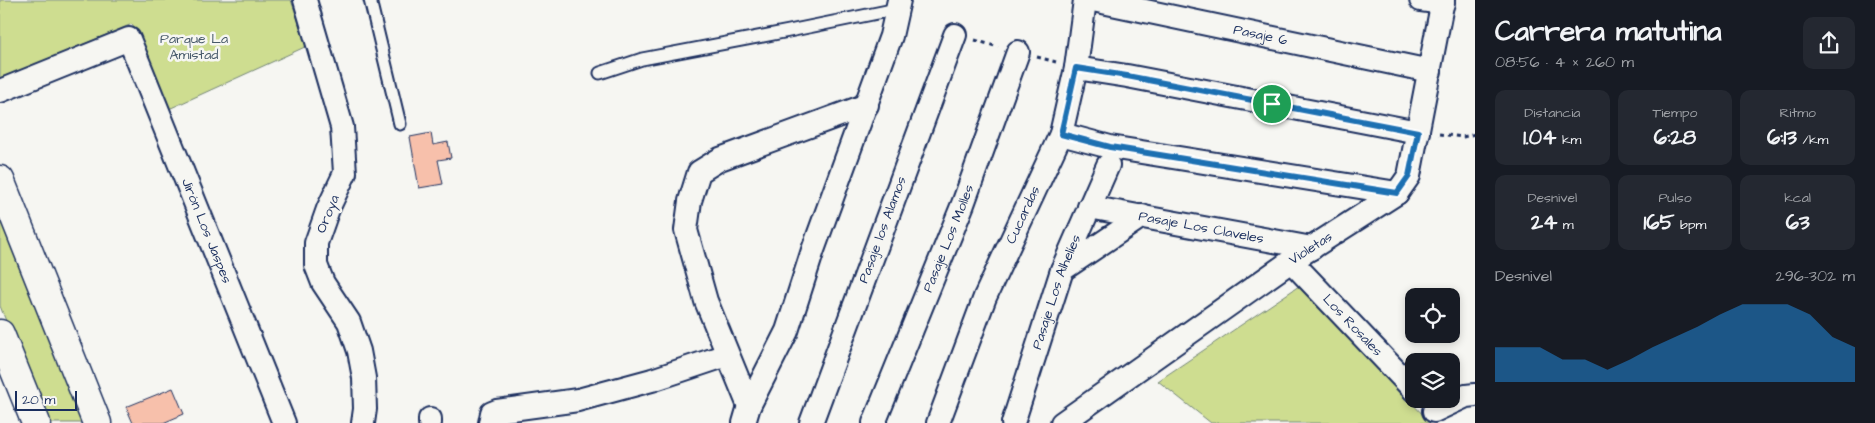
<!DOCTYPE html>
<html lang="es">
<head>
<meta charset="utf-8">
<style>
  body { margin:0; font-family:"Architects Daughter",sans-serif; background:#242831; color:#f1f3f6; height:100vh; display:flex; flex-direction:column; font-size:19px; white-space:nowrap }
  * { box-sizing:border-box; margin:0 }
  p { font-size:16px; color:#9ea1a6 }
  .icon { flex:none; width:28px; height:28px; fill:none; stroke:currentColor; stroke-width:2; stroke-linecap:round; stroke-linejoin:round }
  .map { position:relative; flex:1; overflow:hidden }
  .panel { display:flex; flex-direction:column; background:#171b24; width:400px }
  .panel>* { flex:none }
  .buttons { position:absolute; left:1405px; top:288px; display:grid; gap:10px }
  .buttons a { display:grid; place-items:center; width:55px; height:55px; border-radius:10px; background:#171b24; box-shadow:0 2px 8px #0003; font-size:25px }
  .scale { position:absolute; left:15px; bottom:12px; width:62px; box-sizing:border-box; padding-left:5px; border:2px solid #1b2f5e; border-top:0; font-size:14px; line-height:18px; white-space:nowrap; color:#1b2f5e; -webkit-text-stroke:4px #f6f6f2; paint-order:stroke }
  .pin { position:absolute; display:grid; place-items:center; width:42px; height:42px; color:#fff; margin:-21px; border:2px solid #fff; border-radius:50%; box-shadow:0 1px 5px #0007 }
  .round { display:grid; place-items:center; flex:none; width:52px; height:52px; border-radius:10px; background:#242831 }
  .headline { display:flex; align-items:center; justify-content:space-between; height:85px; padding:0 20px }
  h1 { font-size:28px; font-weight:800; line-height:38px }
  .metrics { display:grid; grid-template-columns:repeat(3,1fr); gap:8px; height:85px; padding:5px 20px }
  .metrics div { display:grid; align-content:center; border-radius:10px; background:#242831; text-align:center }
  .metrics b { font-size:21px; font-weight:800 }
  .metrics small { font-size:14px; font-weight:400 }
  .metrics p { font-size:14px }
  .chart { height:140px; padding:10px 20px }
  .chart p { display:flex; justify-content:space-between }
  .chart svg { width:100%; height:90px; margin-top:5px; fill:#1f6fb2; opacity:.7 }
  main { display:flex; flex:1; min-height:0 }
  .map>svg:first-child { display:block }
  .green { fill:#cedd90; stroke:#748677 }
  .building { fill:#f7c0ab; stroke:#1b2f5e }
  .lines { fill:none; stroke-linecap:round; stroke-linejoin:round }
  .lane-casing { stroke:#1b2f5e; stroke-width:15 }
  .street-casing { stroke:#1b2f5e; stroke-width:26 }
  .primary-casing { stroke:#1b2f5e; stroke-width:31 }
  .path { stroke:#1b2f5e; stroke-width:3; stroke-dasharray:4 4; stroke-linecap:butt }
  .lane { stroke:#f6f6f2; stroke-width:11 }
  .street { stroke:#f6f6f2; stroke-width:22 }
  .primary { stroke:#f6f6f2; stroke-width:28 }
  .route-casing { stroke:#fff; stroke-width:10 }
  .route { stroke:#1f6fb2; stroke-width:6 }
  .labels { text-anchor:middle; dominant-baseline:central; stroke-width:5; stroke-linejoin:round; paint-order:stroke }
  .street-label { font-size:14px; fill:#1b2f5e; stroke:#f6f6f2 }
  .park-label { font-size:14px; fill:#485a6a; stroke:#f6f6f2 }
</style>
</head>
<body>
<main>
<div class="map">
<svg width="1475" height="423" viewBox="0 0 1475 423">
  <rect width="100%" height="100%" fill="#f6f6f2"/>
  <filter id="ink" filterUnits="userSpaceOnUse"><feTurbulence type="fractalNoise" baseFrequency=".02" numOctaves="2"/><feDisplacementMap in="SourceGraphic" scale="10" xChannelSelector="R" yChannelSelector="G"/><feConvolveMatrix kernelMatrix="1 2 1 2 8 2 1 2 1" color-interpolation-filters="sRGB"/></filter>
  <g filter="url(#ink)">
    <path class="green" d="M 0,0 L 291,0 L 307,46 L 169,109 L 132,24 L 0,79 Z
      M 0,204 L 88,423 L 47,423 L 0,306 Z
      M 1299,286 L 1431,423 L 1211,423 L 1158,381 Z"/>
    <path class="building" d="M 431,133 L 433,145 L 448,142 L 451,158 L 438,160 L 443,184 L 419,188 L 410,137 Z
      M 173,388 L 184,414 L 163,423 L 133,423 L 126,407 Z"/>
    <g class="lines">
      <defs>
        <path id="lane" d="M 370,0 L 400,124
          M 600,73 L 642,59 L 789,31 L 897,9"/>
        <g id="street">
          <path d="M 305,0 L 342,127 L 345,173 L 328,209 L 316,243 L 316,265 L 323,283 L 349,322 L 359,351 L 364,378 L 365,409 L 363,423"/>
          <path id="s1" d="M 1093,0 L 1430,71"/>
          <path d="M 1421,0 L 1443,3"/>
          <path d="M 1076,68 L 1127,76 L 1418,132"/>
          <path id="s2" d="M 0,91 L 129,39 L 284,423"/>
          <path d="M 1061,134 L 1110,147 L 1397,193"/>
          <path id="s3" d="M 1089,207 L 1312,248"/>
          <path id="s4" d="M 1291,261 L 1414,390"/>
          <path d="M 1062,270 L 1142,216"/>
          <path d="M 749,406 L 706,301 L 686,230 L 690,201 L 699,172 L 720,159 L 867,105"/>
          <path d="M 1434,411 L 1466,396 L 1475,395"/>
          <path d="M 430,419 L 430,423"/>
          <path d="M 490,423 L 492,413 L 497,411 L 578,400 L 652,380 L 727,355"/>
          <path d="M 744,423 L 749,406 L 787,331 L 813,250 L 891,36 L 899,0"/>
          <path id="s5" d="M 811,423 L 955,35"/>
          <path id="s6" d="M 874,423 L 963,204 L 1018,52"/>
          <path id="s7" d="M 938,423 L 985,297 L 1061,134 L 1076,68 L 1085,0"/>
          <path id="s8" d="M 1013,423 L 1062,270 L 1108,165"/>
          <path id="s9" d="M 1062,423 L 1291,261 L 1397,193 L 1409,176 L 1443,0"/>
        </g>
        <path id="primary" d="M 0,180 L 97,423
          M 0,334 L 36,423"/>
      </defs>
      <use href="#lane" class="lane-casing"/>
      <use href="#street" class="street-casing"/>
      <use href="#primary" class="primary-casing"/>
      <path class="path" d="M 975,40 L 998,47
        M 1037,57 L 1056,62
        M 1439,134 L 1463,137 L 1475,134"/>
      <use href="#lane" class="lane"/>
      <use href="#street" class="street"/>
      <use href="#primary" class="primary"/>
    </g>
  </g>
  <g class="lines" filter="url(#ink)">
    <defs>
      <path id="route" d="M 1076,68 L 1127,76 L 1418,132 L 1409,176 L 1397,193 L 1110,147 L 1061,134 Z"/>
    </defs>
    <use href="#route" class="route-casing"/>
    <use href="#route" class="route"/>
  </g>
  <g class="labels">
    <g class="street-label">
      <text stroke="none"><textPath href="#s1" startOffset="171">Pasaje 6</textPath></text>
      <text transform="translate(328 214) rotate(-68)">Oroya</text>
      <text stroke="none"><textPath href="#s7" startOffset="225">Cucardas</textPath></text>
      <text stroke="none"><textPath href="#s3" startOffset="114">Pasaje Los Claveles</textPath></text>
      <text stroke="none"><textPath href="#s5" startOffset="206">Pasaje los Alamos</textPath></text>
      <text stroke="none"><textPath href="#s2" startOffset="346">Jirón Los Jaspes</textPath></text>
      <text stroke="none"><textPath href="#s6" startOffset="199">Pasaje Los Molles</textPath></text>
      <text stroke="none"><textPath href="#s9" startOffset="304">Violetas</textPath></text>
      <text stroke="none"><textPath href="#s8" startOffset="138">Pasaje Los Alhelíes</textPath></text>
      <text stroke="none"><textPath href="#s4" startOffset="89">Los Rosales</textPath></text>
    </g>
    <g class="park-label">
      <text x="194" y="39">Parque La<tspan x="194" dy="16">Amistad</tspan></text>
    </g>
  </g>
</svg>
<div class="buttons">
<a><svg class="icon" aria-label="locate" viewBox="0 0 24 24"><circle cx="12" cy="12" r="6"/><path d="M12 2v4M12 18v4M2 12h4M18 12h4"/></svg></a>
<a><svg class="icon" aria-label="layers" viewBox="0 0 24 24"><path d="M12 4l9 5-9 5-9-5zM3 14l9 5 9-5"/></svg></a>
</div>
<div class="scale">20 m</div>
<div class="pin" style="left:1272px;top:104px;background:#1e9e55"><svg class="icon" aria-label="arrive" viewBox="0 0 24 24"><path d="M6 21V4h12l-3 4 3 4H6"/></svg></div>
</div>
<section class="panel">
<div class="headline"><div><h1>Carrera matutina</h1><p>08:56 · 4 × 260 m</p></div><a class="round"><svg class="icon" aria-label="share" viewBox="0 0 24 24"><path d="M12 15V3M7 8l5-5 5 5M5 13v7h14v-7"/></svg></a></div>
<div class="metrics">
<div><p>Distancia</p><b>1.04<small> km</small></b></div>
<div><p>Tiempo</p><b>6:28</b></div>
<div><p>Ritmo</p><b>6:13<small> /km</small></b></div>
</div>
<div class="metrics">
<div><p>Desnivel</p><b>24<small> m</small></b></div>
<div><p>Pulso</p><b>165<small> bpm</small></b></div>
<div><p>kcal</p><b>63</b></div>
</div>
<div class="chart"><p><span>Desnivel</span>296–302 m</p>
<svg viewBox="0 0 160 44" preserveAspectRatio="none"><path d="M0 44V27L10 27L20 27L30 33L40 33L50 38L60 33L70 27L80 22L90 17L100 11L110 6L120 6L130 6L140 11L150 22L160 27V44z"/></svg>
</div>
</section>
</main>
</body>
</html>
